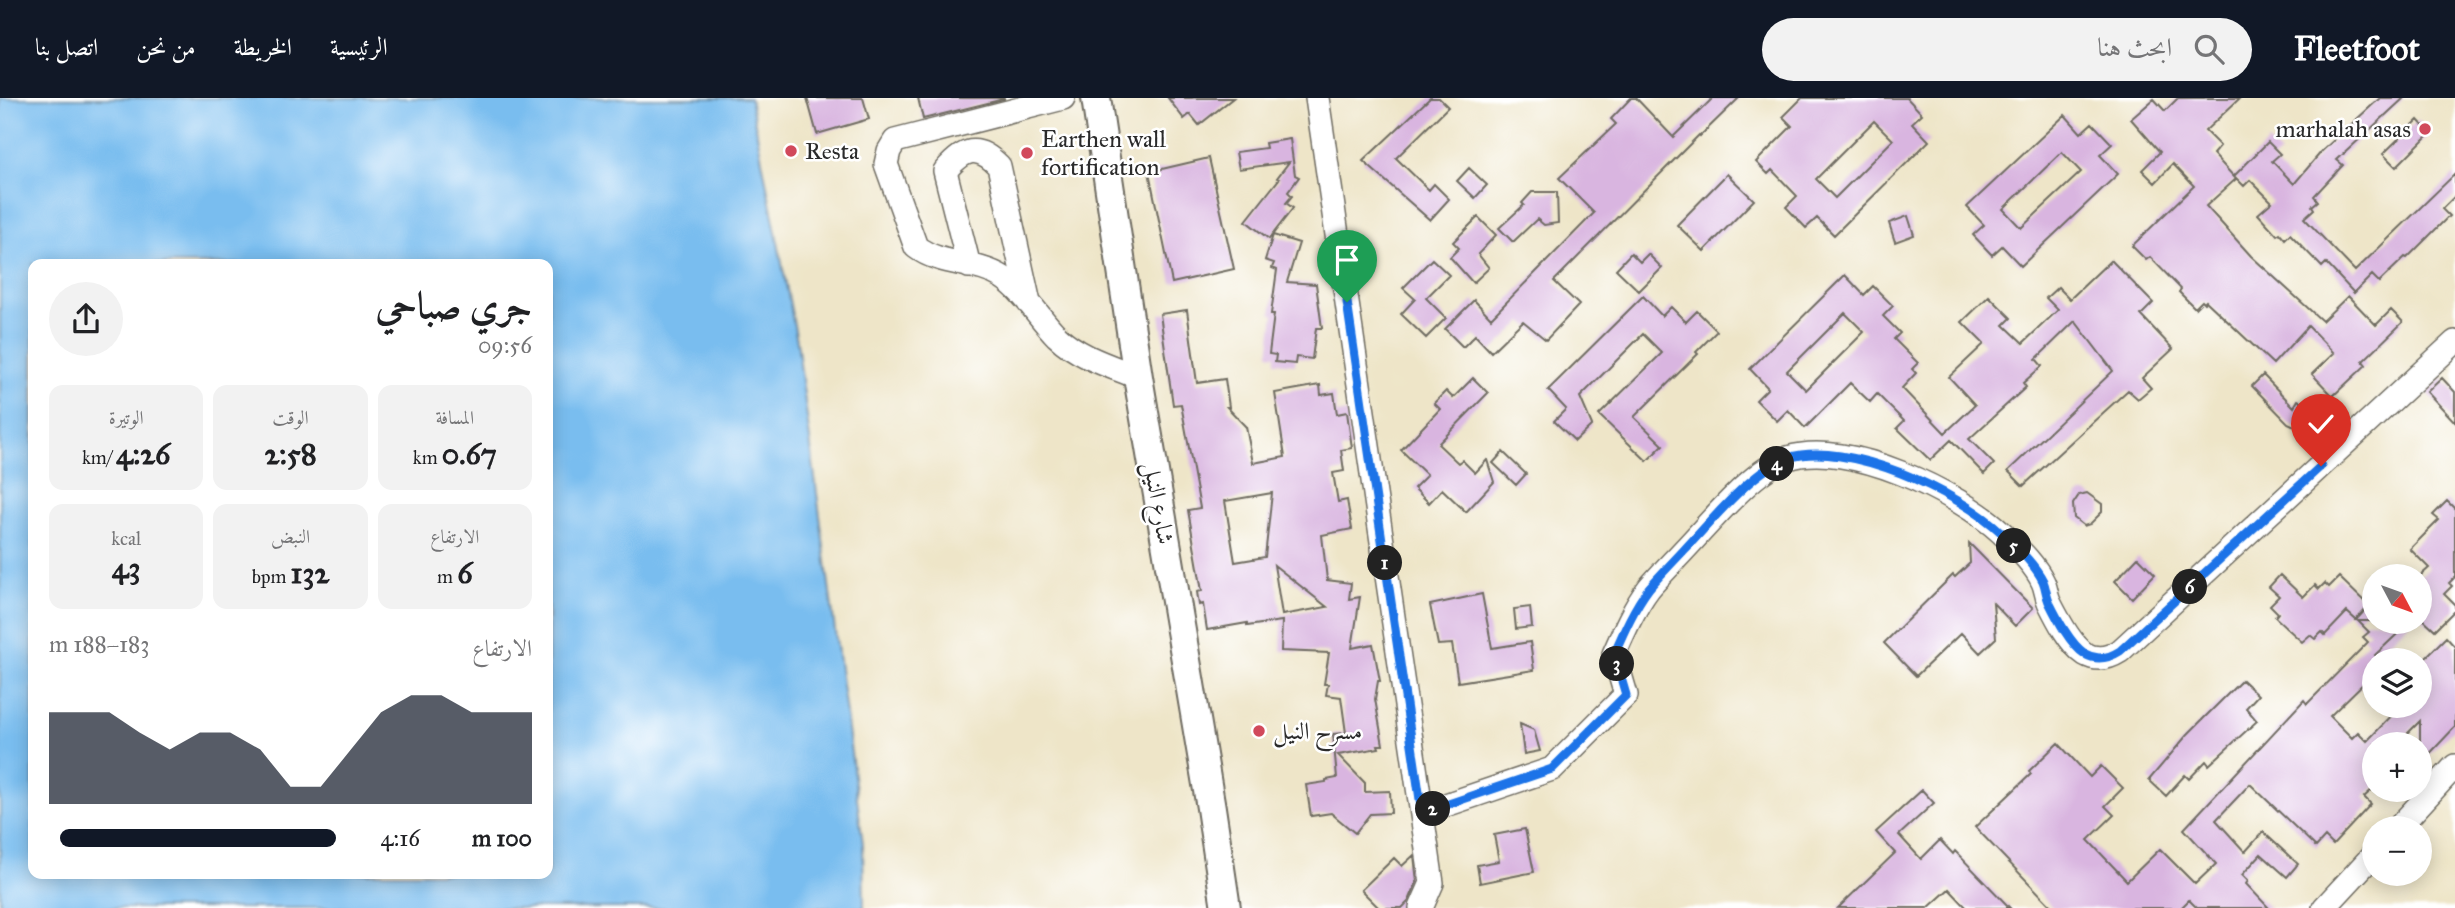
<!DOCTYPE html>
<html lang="ar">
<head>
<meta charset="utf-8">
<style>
  body { margin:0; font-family:"IM FELL Great Primer",Amiri,serif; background:#f2f2f2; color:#202124; direction:rtl; height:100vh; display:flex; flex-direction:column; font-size:26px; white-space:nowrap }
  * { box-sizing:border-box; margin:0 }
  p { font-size:23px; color:#757577 }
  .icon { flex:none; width:38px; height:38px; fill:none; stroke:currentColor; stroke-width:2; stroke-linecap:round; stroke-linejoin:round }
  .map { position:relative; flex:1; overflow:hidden; direction:ltr }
  .details { position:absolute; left:28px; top:161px; width:525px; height:620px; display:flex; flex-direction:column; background:#fff; border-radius:14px; box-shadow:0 4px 18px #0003; direction:rtl }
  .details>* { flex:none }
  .needle { width:46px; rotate:131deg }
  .tools { position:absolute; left:2362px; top:466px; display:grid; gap:14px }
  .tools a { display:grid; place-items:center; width:70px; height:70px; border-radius:50%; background:#fff; box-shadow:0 4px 18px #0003; font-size:35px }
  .pin { position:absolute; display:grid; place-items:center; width:60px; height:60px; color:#fff; margin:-72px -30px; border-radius:50% 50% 50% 0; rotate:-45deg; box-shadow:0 0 7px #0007 }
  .pin .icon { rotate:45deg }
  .km { position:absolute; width:35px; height:35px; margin:-18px; border-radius:50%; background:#222; color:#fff; font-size:19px; line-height:35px; text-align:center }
  .round { display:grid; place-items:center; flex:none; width:74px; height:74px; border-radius:37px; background:#f2f2f2 }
  .overview { display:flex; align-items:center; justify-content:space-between; height:119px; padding:0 21px }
  h1 { font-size:38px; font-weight:700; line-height:52px }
  .metrics { display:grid; grid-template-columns:repeat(3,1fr); gap:10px; height:119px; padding:7px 21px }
  .metrics div { display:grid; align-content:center; border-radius:14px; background:#f2f2f2; text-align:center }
  .metrics b { font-size:30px; font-weight:700 }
  .metrics small { font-size:19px; font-weight:400 }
  .metrics p { font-size:19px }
  .chart { height:196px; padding:14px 21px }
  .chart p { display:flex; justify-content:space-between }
  .chart svg { width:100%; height:126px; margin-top:7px; fill:#111827; opacity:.7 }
  ul { padding:0 21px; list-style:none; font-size:23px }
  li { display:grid; grid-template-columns:112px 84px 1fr; align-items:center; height:52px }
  li i { height:18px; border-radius:9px; background:#111827 }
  header { display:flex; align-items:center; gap:42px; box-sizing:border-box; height:98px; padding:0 35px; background:#111827; color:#fff }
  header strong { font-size:33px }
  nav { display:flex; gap:38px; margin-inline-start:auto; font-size:24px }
  .search { width:490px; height:63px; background:#f2f2f2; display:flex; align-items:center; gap:18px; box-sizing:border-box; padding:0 24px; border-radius:38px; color:#757577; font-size:26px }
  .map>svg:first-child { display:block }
  .water { fill:#79bdef; stroke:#52748d; stroke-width:2; fill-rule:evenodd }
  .building { fill:#d9b5e0; fill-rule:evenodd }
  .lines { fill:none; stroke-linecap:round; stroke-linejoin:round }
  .minor-casing { stroke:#6f6c62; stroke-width:26 }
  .major-casing { stroke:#6f6c62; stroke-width:32 }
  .minor { stroke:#fff; stroke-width:23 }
  .major { stroke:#fff; stroke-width:28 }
  .route-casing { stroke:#fff; stroke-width:14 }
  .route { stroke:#1a73e8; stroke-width:9 }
  .poi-dot { fill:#d1495b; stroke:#fff; stroke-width:2.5 }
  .labels { text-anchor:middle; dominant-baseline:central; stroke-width:5; stroke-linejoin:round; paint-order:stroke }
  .poi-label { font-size:24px; fill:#2b2b2b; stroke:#fff; text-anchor:start }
  .street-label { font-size:24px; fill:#2b2b2b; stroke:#fff }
</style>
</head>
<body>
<header>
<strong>Fleetfoot</strong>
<div class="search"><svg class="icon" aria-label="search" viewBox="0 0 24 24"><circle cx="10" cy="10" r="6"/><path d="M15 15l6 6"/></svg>ابحث هنا</div>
<nav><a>الرئيسية</a><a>الخريطة</a><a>من نحن</a><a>اتصل بنا</a></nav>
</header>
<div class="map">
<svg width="2455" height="810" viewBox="0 0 2455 810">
  <rect width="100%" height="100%" fill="#fff"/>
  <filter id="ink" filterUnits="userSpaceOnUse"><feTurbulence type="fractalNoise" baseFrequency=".0143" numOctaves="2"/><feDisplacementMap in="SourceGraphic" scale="14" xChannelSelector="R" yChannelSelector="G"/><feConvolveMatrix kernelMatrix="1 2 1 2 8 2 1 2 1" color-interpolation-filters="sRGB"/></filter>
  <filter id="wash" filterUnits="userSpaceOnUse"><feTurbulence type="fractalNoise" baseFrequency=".00686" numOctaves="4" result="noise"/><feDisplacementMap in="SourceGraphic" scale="28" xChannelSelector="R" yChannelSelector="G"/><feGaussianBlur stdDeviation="1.57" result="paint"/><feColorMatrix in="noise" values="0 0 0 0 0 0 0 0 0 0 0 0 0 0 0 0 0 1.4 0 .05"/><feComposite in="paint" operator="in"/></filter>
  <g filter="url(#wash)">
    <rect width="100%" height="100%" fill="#eee5c8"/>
    <path class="water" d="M 0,0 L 750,0 L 797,243 L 863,746 L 864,810 L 0,810 ZM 33,166 L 548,166 L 548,775 L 33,775 Z"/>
    <g id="blocks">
      <path class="building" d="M 807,0 L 863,0 L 869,21 L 817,36 Z
        M 918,0 L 1004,0 L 1004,1 L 923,21 Z
        M 1168,0 L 1233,0 L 1199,27 L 1190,16 L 1184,21 Z
        M 1430,0 L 1439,0 L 1448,9 L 1396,60 L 1429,92 L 1434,86 L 1449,101 L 1430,122 L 1363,63 Z
        M 1631,0 L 1636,0 L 1673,39 L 1713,0 L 1739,0 L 1700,38 L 1699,37 L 1554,183 L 1579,207 L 1546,242 L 1523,223 L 1491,254 L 1475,237 L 1463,249 L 1445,231 L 1474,202 L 1491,220 L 1594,115 L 1559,80 L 1616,26 L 1611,21 Z
        M 1802,0 L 1907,0 L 1922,16 L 1912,25 L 1929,43 L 1834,137 L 1817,120 L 1806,130 L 1786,109 L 1797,98 L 1772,72 L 1768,76 L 1756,64 L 1792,28 L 1783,19 ZM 1874,23 L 1893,42 L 1835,100 L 1816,81 Z
        M 2178,0 L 2240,0 L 2205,33 L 2220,48 L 2213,56 L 2236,81 L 2206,108 L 2251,158 L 2322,223 L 2348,198 L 2376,227 L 2391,212 L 2403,224 L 2363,263 L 2366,267 L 2333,298 L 2312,276 L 2334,255 L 2308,228 L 2273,266 L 2206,203 L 2204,205 L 2202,203 L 2195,210 L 2179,194 L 2181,191 L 2150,159 L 2146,162 L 2132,148 L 2194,88 L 2173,66 L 2155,85 L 2142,72 L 2160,54 L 2131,21 L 2154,1 L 2165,13 Z
        M 2380,0 L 2404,0 L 2337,62 L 2343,67 L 2314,98 L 2318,103 L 2312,108 L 2314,111 L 2304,120 L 2355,173 L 2455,76 L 2455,98 L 2442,111 L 2449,118 L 2407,160 L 2405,159 L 2379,184 L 2372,177 L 2354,195 L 2326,165 L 2322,169 L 2290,136 L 2285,141 L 2280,135 L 2277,137 L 2258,116 L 2272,104 L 2250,82 L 2244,88 L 2234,78 L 2268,44 L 2280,56 L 2272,63 L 2294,86 L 2322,53 Z
        M 2065,17 L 2081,35 L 2092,25 L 2112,46 L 2100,57 L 2118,76 L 2021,168 L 2002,148 L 1992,157 L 1973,137 L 1984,127 L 1967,109 ZM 2062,54 L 2081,74 L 2021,130 L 2003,111 Z
        M 2418,22 L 2430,35 L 2396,69 L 2383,56 Z
        M 1290,41 L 1295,77 L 1299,79 L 1288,94 L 1292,98 L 1286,105 L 1293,110 L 1269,141 L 1246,123 L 1279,81 L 1277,80 L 1289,64 L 1239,71 L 1236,54 L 1266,50 L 1265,45 Z
        M 1209,60 L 1234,171 L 1172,185 L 1149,74 Z
        M 1469,70 L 1487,87 L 1475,100 L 1457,83 Z
        M 1727,76 L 1754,102 L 1704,153 L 1677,127 Z
        M 1532,94 L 1557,94 L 1558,125 L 1544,127 L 1537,121 L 1513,144 L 1499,130 L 1524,107 L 1522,105 Z
        M 1908,118 L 1914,137 L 1895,144 L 1889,125 Z
        M 1478,119 L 1496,137 L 1478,156 L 1489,170 L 1473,185 L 1450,159 L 1459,150 L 1453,144 Z
        M 1273,137 L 1299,145 L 1287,184 L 1316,186 L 1322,230 L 1316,230 L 1312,261 L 1296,259 L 1295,266 L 1275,264 L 1276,257 L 1269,256 L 1274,216 L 1271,216 L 1277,172 L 1272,170 L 1274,165 L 1265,162 Z
        M 1631,155 L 1640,164 L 1648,156 L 1662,170 L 1639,193 L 1616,171 Z
        M 1432,161 L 1449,177 L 1426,200 L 1446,220 L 1426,240 L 1401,216 L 1415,201 L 1403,190 Z
        M 2111,162 L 2153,205 L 2141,217 L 2173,251 L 2142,280 L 2151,290 L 2138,301 L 2128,292 L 2023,388 L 2008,373 L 2113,273 L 2075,223 L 2036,261 L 2042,268 L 2023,285 L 2026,289 L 1969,341 L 1994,366 L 1984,376 L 1951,342 L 1930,362 L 1897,330 L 1904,323 L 1877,296 L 1870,304 L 1850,285 L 1805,330 L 1788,312 L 1777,323 L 1756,302 L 1768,290 L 1750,271 L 1845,177 L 1864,197 L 1873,188 L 1893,208 L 1883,218 L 1900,235 L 1894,241 L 1918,265 L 1912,271 L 1916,275 L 1902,290 L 1945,335 L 1975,307 L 1949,279 L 1984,246 L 1962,224 L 1989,198 L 2011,220 L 2004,227 L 2023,245 L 2058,212 L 2046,200 L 2058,189 L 2070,201 ZM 1845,215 L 1864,234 L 1806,292 L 1787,273 Z
        M 1643,198 L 1662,218 L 1671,209 L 1686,224 L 1697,213 L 1717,233 L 1696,254 L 1698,256 L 1634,319 L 1663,347 L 1647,363 L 1599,317 L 1662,255 L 1643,236 L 1580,299 L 1592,327 L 1575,343 L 1554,323 L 1566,311 L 1548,292 Z
        M 1187,212 L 1197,285 L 1225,281 L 1229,309 L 1227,309 L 1246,329 L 1253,365 L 1285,359 L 1275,295 L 1320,287 L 1321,297 L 1334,295 L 1337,316 L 1347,314 L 1352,350 L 1341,352 L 1344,373 L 1333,375 L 1338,404 L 1347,402 L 1352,431 L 1322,437 L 1327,482 L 1351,485 L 1349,501 L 1360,499 L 1352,550 L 1373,546 L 1380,583 L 1378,583 L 1375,601 L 1383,647 L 1378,647 L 1379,650 L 1338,657 L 1365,685 L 1365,694 L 1390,693 L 1391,715 L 1370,716 L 1355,735 L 1331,715 L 1311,718 L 1306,687 L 1326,684 L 1326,682 L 1337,680 L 1333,636 L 1346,635 L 1341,599 L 1326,597 L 1328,586 L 1324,586 L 1329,555 L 1281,553 L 1282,523 L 1247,528 L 1247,525 L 1207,532 L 1203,506 L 1199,507 L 1197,494 L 1202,493 L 1188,412 L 1200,410 L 1181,306 L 1173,307 L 1160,216 ZM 1272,395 L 1265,459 L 1235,464 L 1225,403 ZM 1274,467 L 1327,509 L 1282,517 Z
        M 2263,277 L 2294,309 L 2298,302 L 2320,314 L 2309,335 L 2288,325 L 2252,288 Z
        M 1473,280 L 1488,295 L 1438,346 L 1458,365 L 1462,362 L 1475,375 L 1487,362 L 1494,384 L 1466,414 L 1442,391 L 1429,405 L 1414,390 L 1427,377 L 1401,352 L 1440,311 L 1434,305 L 1446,293 L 1453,300 Z
        M 2442,280 L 2455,294 L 2455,324 L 2427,294 Z
        M 1503,354 L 1526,376 L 1516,387 L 1493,365 Z
        M 2087,395 L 2102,406 L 2102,414 L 2090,426 L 2084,428 L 2074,420 L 2073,406 L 2079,397 Z
        M 2447,403 L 2455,411 L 2455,479 L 2449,485 L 2452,488 L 2444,496 L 2455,507 L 2455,512 L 2435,532 L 2420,518 L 2420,478 L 2429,470 L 2410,451 L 2439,422 L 2433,417 Z
        M 1969,445 L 2033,510 L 2015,528 L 1993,505 L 1996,540 L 1980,555 L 1961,535 L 1916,578 L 1884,545 L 1953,477 L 1955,479 L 1970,465 Z
        M 2138,459 L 2155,476 L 2132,500 L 2115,483 Z
        M 2280,477 L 2303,499 L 2315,487 L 2319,491 L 2325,485 L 2329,489 L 2339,479 L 2369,508 L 2356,522 L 2347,514 L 2325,537 L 2322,534 L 2315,541 L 2310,537 L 2302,544 L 2275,519 L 2278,515 L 2270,507 L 2279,498 L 2269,489 Z
        M 1482,496 L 1492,550 L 1530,544 L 1534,572 L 1458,584 L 1452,546 L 1438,547 L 1430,507 Z
        M 1530,509 L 1532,529 L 1516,531 L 1514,511 Z
        M 2358,523 L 2411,523 L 2375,557 L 2378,560 L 2367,572 L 2372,577 L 2330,618 L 2352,640 L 2358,634 L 2367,643 L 2402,607 L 2420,607 L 2420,565 L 2446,539 L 2455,549 L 2455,629 L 2420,666 L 2420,623 L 2397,646 L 2375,646 L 2375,689 L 2364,699 L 2371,706 L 2333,747 L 2325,739 L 2316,749 L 2250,686 L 2216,722 L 2245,754 L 2263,734 L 2298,766 L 2287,779 L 2261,756 L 2242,777 L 2248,783 L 2246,786 L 2269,810 L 2197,810 L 2189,802 L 2181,810 L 2053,810 L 1975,729 L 2031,676 L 2029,673 L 2058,645 L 2090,679 L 2101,668 L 2123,690 L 2105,708 L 2114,717 L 2088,742 L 2127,783 L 2160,751 L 2195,786 L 2216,766 L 2184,731 L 2304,602 L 2307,606 L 2368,544 L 2363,539 L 2369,534 Z
        M 2242,582 L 2258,597 L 2246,610 L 2257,623 L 2209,667 L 2206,663 L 2189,681 L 2185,677 L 2166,698 L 2149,682 L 2187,637 Z
        M 1520,626 L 1534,632 L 1540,653 L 1524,656 Z
        M 1922,692 L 1934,705 L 1899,737 L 1921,761 L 1940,742 L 1953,756 L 1955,753 L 2010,810 L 1967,810 L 1949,791 L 1928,810 L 1838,810 L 1895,755 L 1876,734 Z
        M 1525,731 L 1534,774 L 1480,785 L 1477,767 L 1499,763 L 1494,737 Z
        M 1414,757 L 1417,784 L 1409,803 L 1402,810 L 1379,810 L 1361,792 L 1394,760 L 1402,768 Z"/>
    </g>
  </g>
  <g filter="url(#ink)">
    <use href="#blocks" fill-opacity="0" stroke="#6f6c62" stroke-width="2"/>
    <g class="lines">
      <defs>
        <path id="minor" d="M 1063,0 L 895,43 L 889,53 L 886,66 L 916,149 C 941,168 976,163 1002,179 C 1024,193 1038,219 1057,238 C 1079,259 1110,268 1138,279
          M 1317,0 L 1432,785 L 1421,810
          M 969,168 L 945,73 C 964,51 977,45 999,68 L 1029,205
          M 1422,715 L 1552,671 L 1626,597 L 1614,556 C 1624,533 1634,510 1649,490 C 1660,477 1673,464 1685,451 C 1710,425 1753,371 1788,360 C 1848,341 1958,394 2002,435 C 2016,449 2034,465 2043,484 C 2046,490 2046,497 2049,504 C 2057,520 2070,546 2085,556 C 2097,563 2109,560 2120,553 L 2455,244
          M 2398,730 L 2455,668
          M 2324,810 L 2375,755"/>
        <path id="major" d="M 1096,0 L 1138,279 L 1211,710 L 1226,810"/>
      </defs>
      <use href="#minor" class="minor-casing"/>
      <use href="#major" class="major-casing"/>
      <use href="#minor" class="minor"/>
      <use href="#major" class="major"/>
    </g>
  </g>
  <g class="lines" filter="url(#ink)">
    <defs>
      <path id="route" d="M 1347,204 L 1422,715 L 1552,671 L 1626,597 L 1614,556 C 1624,533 1634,510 1649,490 C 1660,477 1673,464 1685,451 C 1710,425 1753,371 1788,360 C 1847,341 1959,394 2002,435 C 2016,449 2034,465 2043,483 C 2046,490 2046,497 2049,504 C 2057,520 2070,546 2085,556 C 2097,563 2109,560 2120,553 L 2321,368"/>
    </defs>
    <use href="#route" class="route-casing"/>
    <use href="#route" class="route"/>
  </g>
  <g class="poi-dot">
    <circle cx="2425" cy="31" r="7"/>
    <circle cx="791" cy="53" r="7"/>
    <circle cx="1027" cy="55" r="7"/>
    <circle cx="1259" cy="633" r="7"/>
  </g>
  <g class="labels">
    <g class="poi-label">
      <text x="2411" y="31" text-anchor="end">marhalah asas</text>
      <text x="1041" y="41">Earthen wall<tspan x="1041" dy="28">fortification</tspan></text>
      <text x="805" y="53">Resta</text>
      <text x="1273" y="633">مسرح النيل</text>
    </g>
    <g class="street-label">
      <text transform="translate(1159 405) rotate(80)">شارع النيل</text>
    </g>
  </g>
</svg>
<div class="tools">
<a><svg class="needle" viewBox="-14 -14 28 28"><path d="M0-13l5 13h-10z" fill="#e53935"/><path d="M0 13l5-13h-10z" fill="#757577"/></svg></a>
<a><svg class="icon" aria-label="layers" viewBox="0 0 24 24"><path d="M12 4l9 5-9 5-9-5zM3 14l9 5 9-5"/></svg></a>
<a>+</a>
<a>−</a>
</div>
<div class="pin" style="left:1347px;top:204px;background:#1e9e55"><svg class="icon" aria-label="arrive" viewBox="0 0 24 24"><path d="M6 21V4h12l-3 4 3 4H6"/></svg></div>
<div class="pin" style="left:2321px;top:368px;background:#d93025"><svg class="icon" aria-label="check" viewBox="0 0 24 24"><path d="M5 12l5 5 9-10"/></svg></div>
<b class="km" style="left:1385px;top:465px">1</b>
<b class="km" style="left:1433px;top:711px">2</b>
<b class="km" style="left:1617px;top:566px">3</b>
<b class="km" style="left:1777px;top:366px">4</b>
<b class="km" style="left:2014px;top:448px">5</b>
<b class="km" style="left:2190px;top:489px">6</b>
<section class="details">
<div class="overview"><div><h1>جري صباحي</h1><p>09:56</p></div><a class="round"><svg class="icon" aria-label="share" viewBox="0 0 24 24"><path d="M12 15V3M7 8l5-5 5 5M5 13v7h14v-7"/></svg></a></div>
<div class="metrics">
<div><p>المسافة</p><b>0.67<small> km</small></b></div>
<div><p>الوقت</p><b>2:58</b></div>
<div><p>الوتيرة</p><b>4:26<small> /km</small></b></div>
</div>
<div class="metrics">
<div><p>الارتفاع</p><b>6<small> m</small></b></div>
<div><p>النبض</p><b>132<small> bpm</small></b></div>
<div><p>kcal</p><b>43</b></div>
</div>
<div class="chart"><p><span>الارتفاع</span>183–188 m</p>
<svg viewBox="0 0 160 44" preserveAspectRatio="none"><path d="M0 44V12L10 12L20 12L30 19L40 25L50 19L60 19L70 25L80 38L90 38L100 25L110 12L120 6L130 6L140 12L150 12L160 12V44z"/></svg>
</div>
<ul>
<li><b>100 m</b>4:16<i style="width:96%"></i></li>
</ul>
</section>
</div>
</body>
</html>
